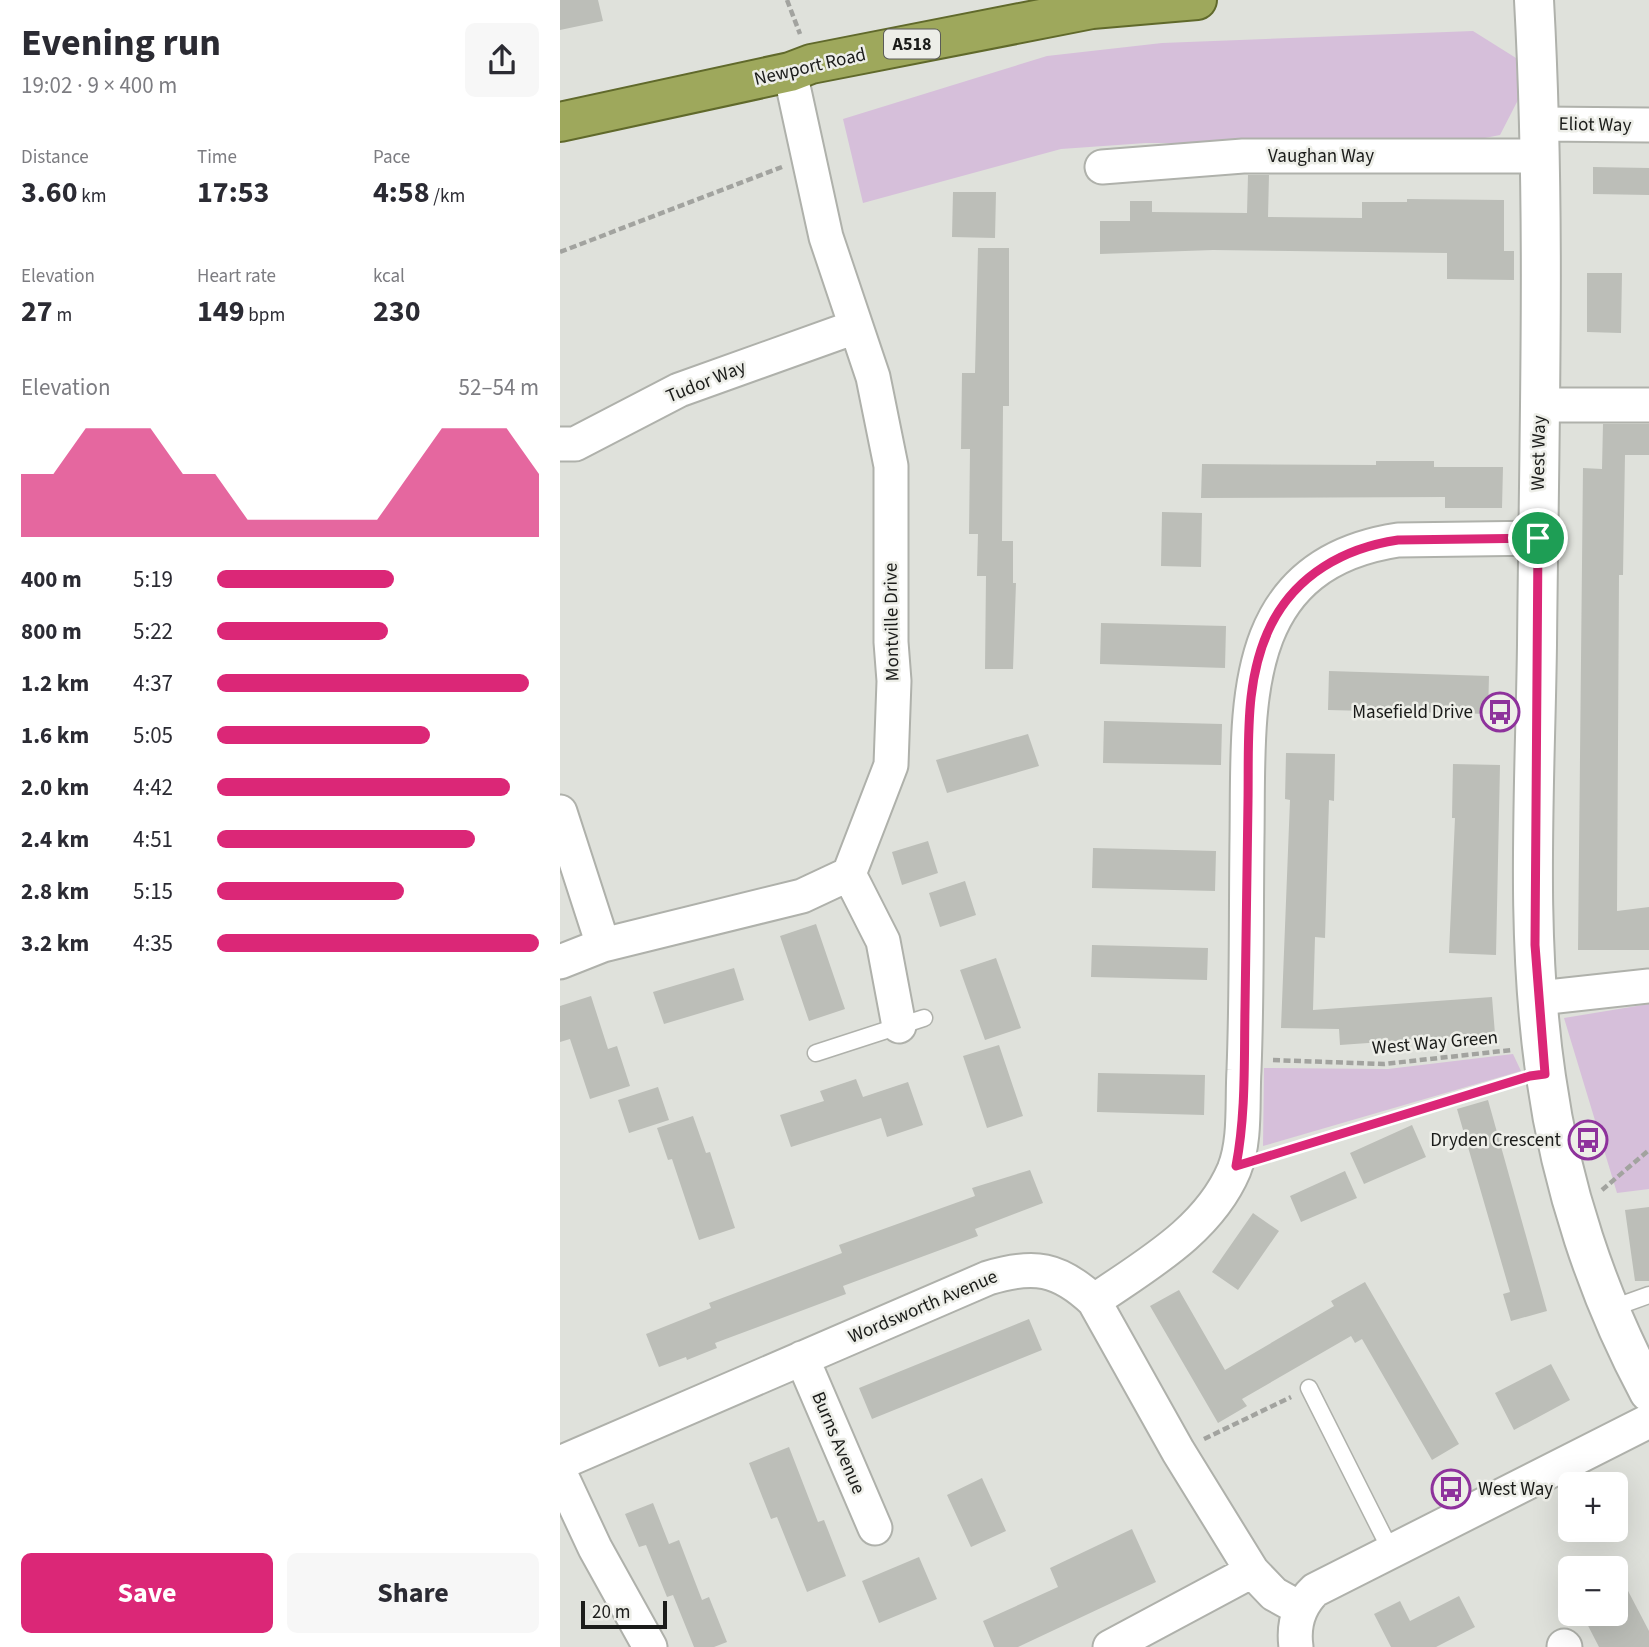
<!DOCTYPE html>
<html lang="en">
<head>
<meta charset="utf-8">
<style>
  body { margin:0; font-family:"Source Sans 3",sans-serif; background:#f7f7f7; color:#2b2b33; height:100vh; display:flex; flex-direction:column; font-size:26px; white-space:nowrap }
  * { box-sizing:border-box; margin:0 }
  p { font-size:23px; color:#7c7c81 }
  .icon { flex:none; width:38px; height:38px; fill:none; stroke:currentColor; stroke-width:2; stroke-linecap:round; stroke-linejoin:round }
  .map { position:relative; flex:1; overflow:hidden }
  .details { display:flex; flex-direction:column; background:#fff; width:560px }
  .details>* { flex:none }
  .buttons { position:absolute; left:998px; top:1472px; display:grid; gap:14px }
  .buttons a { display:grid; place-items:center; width:70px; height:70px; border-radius:10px; background:#fff; box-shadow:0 7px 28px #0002; font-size:35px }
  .scale { position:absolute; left:21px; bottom:18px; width:86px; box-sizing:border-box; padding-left:7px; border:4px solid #1b1c1a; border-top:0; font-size:19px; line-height:24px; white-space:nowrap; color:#1b1c1a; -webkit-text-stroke:5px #edeee8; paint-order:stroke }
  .pin { position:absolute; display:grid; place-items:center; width:60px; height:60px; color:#fff; margin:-30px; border:4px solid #fff; border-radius:50%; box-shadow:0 2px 7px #0007 }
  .round { display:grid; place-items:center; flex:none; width:74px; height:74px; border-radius:10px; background:#f7f7f7 }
  .summary { display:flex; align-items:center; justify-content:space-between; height:119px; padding:0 21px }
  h1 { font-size:38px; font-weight:700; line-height:52px }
  .stats { display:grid; grid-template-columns:repeat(3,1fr); gap:10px; height:119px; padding:7px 21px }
  .stats div { display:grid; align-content:center }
  .stats b { font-size:30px; font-weight:700 }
  .stats small { font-size:19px; font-weight:400 }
  .stats p { font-size:19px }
  .chart { height:196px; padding:14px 21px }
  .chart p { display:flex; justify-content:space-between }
  .chart svg { width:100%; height:126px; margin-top:7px; fill:#db2777; opacity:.7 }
  .button { display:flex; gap:14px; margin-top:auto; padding:14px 21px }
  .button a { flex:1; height:80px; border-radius:10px; background:#db2777; color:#fff; font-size:28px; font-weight:700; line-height:80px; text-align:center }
  .button a+a { background:#f7f7f7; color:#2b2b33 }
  ul { padding:0 21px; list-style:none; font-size:23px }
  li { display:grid; grid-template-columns:112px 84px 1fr; align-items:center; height:52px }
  li i { height:18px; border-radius:9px; background:#db2777 }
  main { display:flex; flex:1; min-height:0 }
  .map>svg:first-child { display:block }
  .green { fill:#d6bfda }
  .building { fill:#bcbeb8 }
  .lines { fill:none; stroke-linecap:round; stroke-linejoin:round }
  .service-casing { stroke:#afb1ab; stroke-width:19 }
  .minor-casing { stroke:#afb1ab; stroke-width:37 }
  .tertiary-casing { stroke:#afb1ab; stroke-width:42 }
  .trunk-casing { stroke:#60692b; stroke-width:42 }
  .path { stroke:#a2a39f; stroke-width:4.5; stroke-dasharray:7 3.5; stroke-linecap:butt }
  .service { stroke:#fff; stroke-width:16 }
  .minor { stroke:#fff; stroke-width:33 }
  .tertiary { stroke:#fff; stroke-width:38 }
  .trunk { stroke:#9ea85c; stroke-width:38 }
  .route-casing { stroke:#fff; stroke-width:14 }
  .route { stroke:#db2777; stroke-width:9 }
  .labels { text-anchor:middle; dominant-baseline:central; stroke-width:5; stroke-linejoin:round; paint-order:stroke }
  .shield { fill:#edeee8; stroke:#5a5b58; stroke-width:2 }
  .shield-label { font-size:18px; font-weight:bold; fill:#1b1c1a }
  .street-label { font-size:19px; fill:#1b1c1a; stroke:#edeee8 }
  .poi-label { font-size:19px; fill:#1b1c1a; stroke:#edeee8; text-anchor:end }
</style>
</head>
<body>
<main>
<section class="details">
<div class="summary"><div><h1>Evening run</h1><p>19:02 · 9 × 400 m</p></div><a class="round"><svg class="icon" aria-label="share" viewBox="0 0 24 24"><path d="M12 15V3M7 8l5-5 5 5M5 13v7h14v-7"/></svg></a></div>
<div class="stats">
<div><p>Distance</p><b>3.60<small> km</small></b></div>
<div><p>Time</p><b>17:53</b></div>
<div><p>Pace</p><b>4:58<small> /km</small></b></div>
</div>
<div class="stats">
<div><p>Elevation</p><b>27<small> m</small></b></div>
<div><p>Heart rate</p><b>149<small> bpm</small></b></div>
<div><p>kcal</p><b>230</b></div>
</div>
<div class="chart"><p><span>Elevation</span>52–54 m</p>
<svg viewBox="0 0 160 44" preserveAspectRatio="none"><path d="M0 44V22L10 22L20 6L30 6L40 6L50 22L60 22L70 38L80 38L90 38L100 38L110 38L120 22L130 6L140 6L150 6L160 22V44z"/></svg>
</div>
<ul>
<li><b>400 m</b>5:19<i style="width:55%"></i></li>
<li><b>800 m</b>5:22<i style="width:53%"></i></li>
<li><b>1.2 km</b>4:37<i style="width:97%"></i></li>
<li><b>1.6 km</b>5:05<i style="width:66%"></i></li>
<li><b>2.0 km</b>4:42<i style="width:91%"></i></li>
<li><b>2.4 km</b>4:51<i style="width:80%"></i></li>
<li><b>2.8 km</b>5:15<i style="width:58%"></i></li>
<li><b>3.2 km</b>4:35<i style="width:100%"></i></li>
</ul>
<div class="button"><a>Save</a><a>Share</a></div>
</section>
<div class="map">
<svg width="1089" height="1647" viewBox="0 0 1089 1647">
  <rect width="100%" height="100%" fill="#dfe1db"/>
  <path class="green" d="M 913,31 L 956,58 L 958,100 L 940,135 L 895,144 L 586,143 L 501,149 L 303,203 L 283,119 L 487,56 L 602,43 Z
    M 1089,1004 L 1089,1189 L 1057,1193 L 1004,1018 Z
    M 953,1054 L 961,1071 L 703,1146 L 704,1068 L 828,1069 Z"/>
  <path class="building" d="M 0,0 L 38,0 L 43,21 L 0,30 Z
    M 1033,167 L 1089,168 L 1089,195 L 1033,194 Z
    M 688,175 L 709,175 L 708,217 L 802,218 L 802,202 L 847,202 L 847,199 L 944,200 L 944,251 L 954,251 L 954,280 L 887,279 L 887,253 L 653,250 L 540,254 L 540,221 L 570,221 L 570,201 L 592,201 L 592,212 L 687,213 Z
    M 393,192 L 436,192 L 435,238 L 392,237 Z
    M 418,248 L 449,248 L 449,406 L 443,406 L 442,541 L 453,541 L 453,583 L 456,583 L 453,669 L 425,669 L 426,576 L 417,576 L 418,534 L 409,534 L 410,449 L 401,449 L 402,373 L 415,373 Z
    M 1027,273 L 1062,273 L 1061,333 L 1027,332 Z
    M 1043,424 L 1089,424 L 1089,455 L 1065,455 L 1063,575 L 1059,575 L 1057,911 L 1089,907 L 1089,950 L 1018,950 L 1023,468 L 1042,469 Z
    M 816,461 L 874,461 L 874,467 L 943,467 L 942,508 L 885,508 L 885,497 L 641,498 L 642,464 L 816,465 Z
    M 602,512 L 642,513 L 641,567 L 601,566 Z
    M 541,623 L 666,626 L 665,668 L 540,664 Z
    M 769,671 L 929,676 L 928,714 L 768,710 Z
    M 544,721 L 662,724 L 661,765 L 543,763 Z
    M 468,734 L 479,766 L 387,793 L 376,760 Z
    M 726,753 L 775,754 L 774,801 L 769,800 L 765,938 L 755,937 L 753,1010 L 932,997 L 935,1034 L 780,1045 L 779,1029 L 721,1028 L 730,800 L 725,799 Z
    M 893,764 L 940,765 L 936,955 L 889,953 L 895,818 L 892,818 Z
    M 368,841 L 378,873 L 342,885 L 332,852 Z
    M 533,848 L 656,851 L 655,891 L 532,888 Z
    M 405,881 L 416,915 L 380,927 L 369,893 Z
    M 256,924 L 285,1009 L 249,1021 L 220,936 Z
    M 532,945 L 648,948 L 647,980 L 531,977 Z
    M 436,958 L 461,1028 L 425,1040 L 400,970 Z
    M 174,968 L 184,1000 L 104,1024 L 93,992 Z
    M 31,996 L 48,1049 L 57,1046 L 70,1086 L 30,1099 L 10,1039 L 0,1042 L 0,1006 Z
    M 439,1045 L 463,1116 L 427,1128 L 403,1056 Z
    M 538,1073 L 645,1075 L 644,1115 L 537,1112 Z
    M 296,1079 L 303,1097 L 348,1082 L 363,1125 L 327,1137 L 321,1118 L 231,1147 L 220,1115 L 264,1101 L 260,1091 Z
    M 98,1087 L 109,1120 L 69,1133 L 58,1100 Z
    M 928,1100 L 987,1311 L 951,1321 L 943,1294 L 950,1292 L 897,1109 Z
    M 133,1116 L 146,1153 L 150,1152 L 175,1228 L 139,1240 L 112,1159 L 108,1160 L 97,1128 Z
    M 852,1125 L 866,1157 L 804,1184 L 790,1153 Z
    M 470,1170 L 483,1203 L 415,1229 L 418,1236 L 283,1286 L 286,1294 L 155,1343 L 157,1348 L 127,1360 L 126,1357 L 99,1367 L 86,1334 L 151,1308 L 149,1303 L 282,1253 L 279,1245 L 415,1196 L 412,1188 Z
    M 785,1171 L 797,1198 L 741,1222 L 730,1196 Z
    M 1089,1207 L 1089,1281 L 1075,1281 L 1065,1210 Z
    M 693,1213 L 719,1231 L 678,1290 L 652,1272 Z
    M 805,1282 L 899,1444 L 872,1460 L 802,1339 L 795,1343 L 791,1336 L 682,1399 L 687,1406 L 658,1423 L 590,1306 L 619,1290 L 665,1370 L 774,1306 L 771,1301 Z
    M 469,1319 L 482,1350 L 312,1419 L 299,1388 Z
    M 991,1364 L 1010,1400 L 954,1430 L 935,1393 Z
    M 229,1447 L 258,1522 L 264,1520 L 286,1576 L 247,1592 L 217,1517 L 211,1519 L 189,1463 Z
    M 422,1478 L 446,1531 L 411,1547 L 387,1495 Z
    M 93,1503 L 109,1544 L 119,1540 L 142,1600 L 149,1597 L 167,1642 L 154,1647 L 134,1647 L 113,1595 L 107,1597 L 86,1545 L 79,1547 L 65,1514 Z
    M 572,1529 L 596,1582 L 458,1647 L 434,1647 L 423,1621 L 498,1587 L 490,1568 Z
    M 359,1557 L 377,1599 L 319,1623 L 302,1581 Z
    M 1055,1566 L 1089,1631 L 1089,1647 L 1039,1647 L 1022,1614 L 1055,1614 Z
    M 899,1596 L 915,1627 L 876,1647 L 831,1647 L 814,1614 L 840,1601 L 850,1621 Z"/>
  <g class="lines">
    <defs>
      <path id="service" d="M 256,1053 L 364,1018
        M 1050,1309 L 1089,1295
        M 749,1388 L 831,1551"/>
      <path id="minor" d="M 981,124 L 1089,125
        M 542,167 L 683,156 L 981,156
        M 979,405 L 1089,405
        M 0,444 L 15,444 L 119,390 L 295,327
        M 0,812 L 43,945
        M 289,874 L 323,941 L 339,1026
        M 0,962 L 43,945 L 242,896 L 289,874 L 331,765 L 334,681 L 331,642 L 331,466 L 313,377 L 266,237 L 230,72
        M 979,998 L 1089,986
        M 534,1301 C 586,1265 648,1231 674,1170 C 686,1140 682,1102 684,1070 C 687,993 686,915 687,838 C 689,711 674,565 838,540 L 977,538
        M 242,1358 L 315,1528
        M 0,1463 L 428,1278 C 474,1264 499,1268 534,1301 L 618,1451 L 692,1571 L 714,1594 L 741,1609
        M 0,1473 L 35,1548 L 90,1647
        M 1004,1646 L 1005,1647
        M 550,1647 L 692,1571
        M 736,1647 C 733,1625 738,1606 755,1590 L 1089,1421"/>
      <path id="tertiary" d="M 974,0 C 986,215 979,430 977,645 C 975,788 965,935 986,1077 C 1001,1185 1037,1295 1089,1392"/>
      <path id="trunk" d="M 0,122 L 230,72 L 251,64 L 532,9 L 637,0"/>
    </defs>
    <use href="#service" class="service-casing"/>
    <use href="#minor" class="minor-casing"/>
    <use href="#tertiary" class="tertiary-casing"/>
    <use href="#trunk" class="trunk-casing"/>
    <path class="path" d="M 227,0 L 240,34
      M 0,252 L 222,167
      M 713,1060 L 824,1064 L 952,1050
      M 708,1156 L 954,1081
      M 1042,1190 L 1089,1150
      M 644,1439 L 731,1397"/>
    <use href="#service" class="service"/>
    <use href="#minor" class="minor"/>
    <use href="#tertiary" class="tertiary"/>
    <use href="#trunk" class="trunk"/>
  </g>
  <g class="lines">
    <defs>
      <path id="route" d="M 978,538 L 975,945 L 985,1074 L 970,1076 L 676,1166 C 686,1114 684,1060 685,1008 C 686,939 687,870 688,801 C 689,742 684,679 711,625 C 736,575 784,548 838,540 Z"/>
    </defs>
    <use href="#route" class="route-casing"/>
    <use href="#route" class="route"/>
  </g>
  <defs>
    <symbol id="bus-ring" viewBox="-11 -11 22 22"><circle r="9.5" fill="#edeee8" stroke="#8e329c" stroke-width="1.5"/><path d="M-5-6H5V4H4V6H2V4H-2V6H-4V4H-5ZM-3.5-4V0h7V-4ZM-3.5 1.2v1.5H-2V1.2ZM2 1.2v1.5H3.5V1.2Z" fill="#8e329c"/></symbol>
  </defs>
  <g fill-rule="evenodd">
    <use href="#bus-ring" x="918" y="690" width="44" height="44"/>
    <use href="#bus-ring" x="1006" y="1118" width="44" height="44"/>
    <use href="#bus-ring" x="869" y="1467" width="44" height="44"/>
  </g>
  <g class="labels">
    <rect class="shield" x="324" y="29.5" width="56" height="29" rx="5"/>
    <g class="shield-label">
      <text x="352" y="44">A518</text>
    </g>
    <g class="street-label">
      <text transform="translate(250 67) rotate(-13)">Newport Road</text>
      <text transform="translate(1035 125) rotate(1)">Eliot Way</text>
      <text x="761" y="156">Vaughan Way</text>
      <text transform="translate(146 382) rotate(-22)">Tudor Way</text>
      <text transform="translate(979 453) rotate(-89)">West Way</text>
      <text transform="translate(332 622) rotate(-91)">Montville Drive</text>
      <text transform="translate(875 1043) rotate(-5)">West Way Green</text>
      <text transform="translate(363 1307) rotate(-23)">Wordsworth Avenue</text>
      <text transform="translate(278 1443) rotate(67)">Burns Avenue</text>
    </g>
    <g class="poi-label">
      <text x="913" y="712">Masefield Drive</text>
      <text x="1001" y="1140">Dryden Crescent</text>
      <text x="918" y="1489" text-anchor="start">West Way</text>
    </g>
  </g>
</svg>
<div class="buttons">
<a>+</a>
<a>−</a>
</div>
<div class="scale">20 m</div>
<div class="pin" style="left:978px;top:538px;background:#1e9e55"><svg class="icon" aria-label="arrive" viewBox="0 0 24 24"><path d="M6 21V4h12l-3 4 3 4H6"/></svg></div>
</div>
</main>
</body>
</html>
